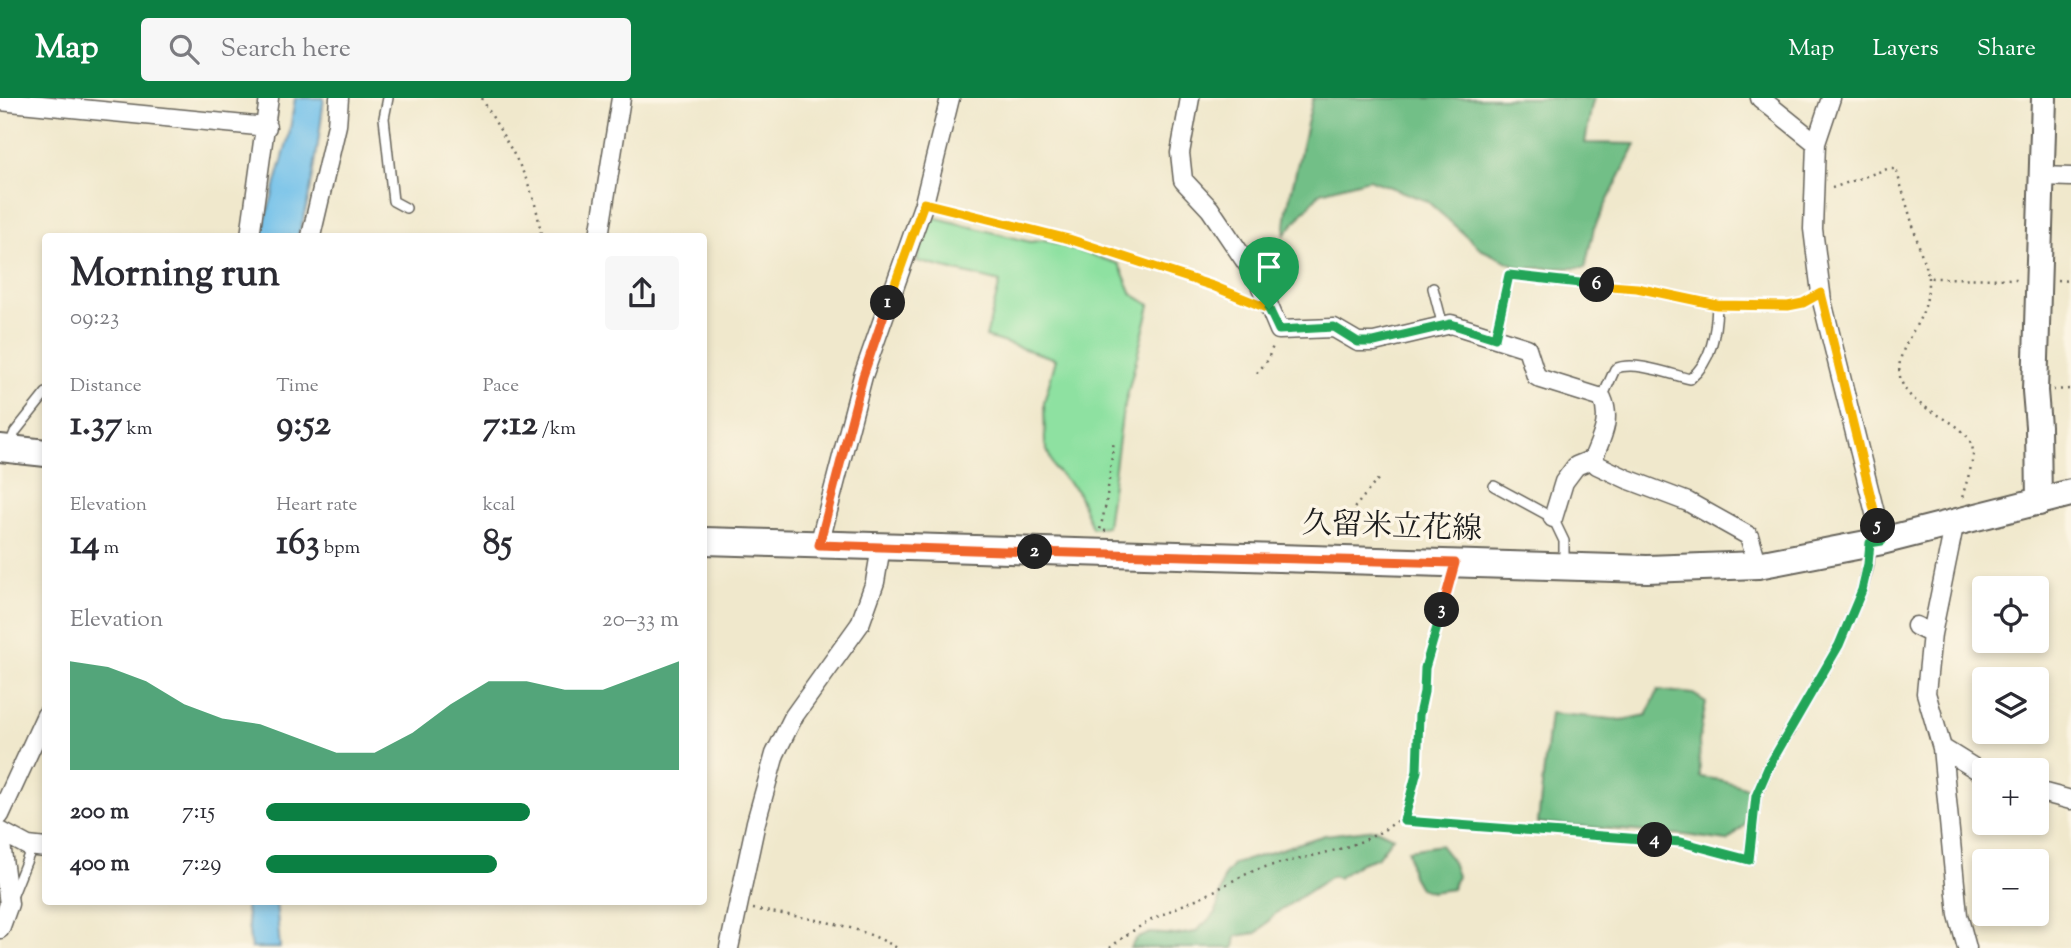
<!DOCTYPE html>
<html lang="en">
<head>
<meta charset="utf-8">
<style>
  body { margin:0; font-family:"Sorts Mill Goudy","Noto Serif JP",serif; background:#f7f7f7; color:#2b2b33; height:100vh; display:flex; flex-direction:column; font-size:26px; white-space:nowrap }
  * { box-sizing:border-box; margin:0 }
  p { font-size:23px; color:#7c7c81 }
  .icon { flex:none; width:38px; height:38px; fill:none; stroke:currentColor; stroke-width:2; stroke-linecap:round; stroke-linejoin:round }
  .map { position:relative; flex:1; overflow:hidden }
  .sheet { position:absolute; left:42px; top:135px; width:665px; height:672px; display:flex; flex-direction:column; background:#fff; border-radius:7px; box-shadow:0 4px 10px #0003 }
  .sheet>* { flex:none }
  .tools { position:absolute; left:1972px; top:478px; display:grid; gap:14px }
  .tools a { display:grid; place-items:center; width:77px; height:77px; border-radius:7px; background:#fff; box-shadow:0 4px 10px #0003; font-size:35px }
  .pin { position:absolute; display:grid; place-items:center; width:60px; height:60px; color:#fff; margin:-72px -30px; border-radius:50% 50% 50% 0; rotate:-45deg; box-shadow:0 0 7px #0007 }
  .pin .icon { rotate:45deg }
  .km { position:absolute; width:35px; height:35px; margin:-18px; border-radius:50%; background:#222; color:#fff; font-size:19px; line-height:35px; text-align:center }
  .round { display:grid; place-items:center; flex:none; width:74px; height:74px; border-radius:7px; background:#f7f7f7 }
  .head { display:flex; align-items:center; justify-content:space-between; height:119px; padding:0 28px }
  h1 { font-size:38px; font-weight:800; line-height:52px }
  .figures { display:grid; grid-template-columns:repeat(3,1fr); gap:10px; height:119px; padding:7px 28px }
  .figures div { display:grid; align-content:center }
  .figures b { font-size:35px; font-weight:800 }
  .figures small { font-size:19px; font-weight:400 }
  .figures p { font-size:19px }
  .chart { height:196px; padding:14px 28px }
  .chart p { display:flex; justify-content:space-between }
  .chart svg { width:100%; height:126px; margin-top:7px; fill:#0b8043; opacity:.7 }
  ul { padding:0 28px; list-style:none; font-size:23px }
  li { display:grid; grid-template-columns:112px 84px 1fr; align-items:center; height:52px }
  li i { height:18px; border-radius:9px; background:#0b8043 }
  header { display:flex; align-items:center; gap:42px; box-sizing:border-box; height:98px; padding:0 35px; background:#0b8043; color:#fff }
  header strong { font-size:33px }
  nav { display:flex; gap:38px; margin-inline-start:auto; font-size:24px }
  .search { width:490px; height:63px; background:#f7f7f7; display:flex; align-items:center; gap:18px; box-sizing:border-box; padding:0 24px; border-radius:7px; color:#7c7c81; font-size:26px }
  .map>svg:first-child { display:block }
  .green { fill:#8ee1a1; stroke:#557e5e; stroke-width:2 }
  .forest { fill:#72bf87; stroke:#476e52; stroke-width:2 }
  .water { fill:#6fc0ea; stroke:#466e83; stroke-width:2 }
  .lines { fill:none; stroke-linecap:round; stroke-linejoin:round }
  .lane-casing { stroke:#66635a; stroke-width:12 }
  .street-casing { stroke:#66635a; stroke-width:21 }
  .secondary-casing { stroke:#66635a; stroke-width:28 }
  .primary-casing { stroke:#66635a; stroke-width:30 }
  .path { stroke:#66635a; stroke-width:2.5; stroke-dasharray:2 5; stroke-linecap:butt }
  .lane { stroke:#fff; stroke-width:9 }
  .street { stroke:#fff; stroke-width:18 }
  .secondary { stroke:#fff; stroke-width:24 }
  .primary { stroke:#fff; stroke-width:26 }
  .split-1-casing { stroke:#fff; stroke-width:14 }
  .split-2-casing { stroke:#fff; stroke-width:14 }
  .split-3-casing { stroke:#fff; stroke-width:14 }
  .split-4-casing { stroke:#fff; stroke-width:14 }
  .split-5-casing { stroke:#fff; stroke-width:14 }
  .split-6-casing { stroke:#fff; stroke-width:14 }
  .split-7-casing { stroke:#fff; stroke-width:14 }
  .split-1 { stroke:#f5b400; stroke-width:9 }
  .split-2 { stroke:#f0652b; stroke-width:9 }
  .split-3 { stroke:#f0652b; stroke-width:9 }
  .split-4 { stroke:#22a559; stroke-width:9 }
  .split-5 { stroke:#22a559; stroke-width:9 }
  .split-6 { stroke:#f5b400; stroke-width:9 }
  .split-7 { stroke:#22a559; stroke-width:9 }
  .labels { text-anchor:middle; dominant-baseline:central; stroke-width:7; stroke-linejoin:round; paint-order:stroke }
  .street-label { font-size:30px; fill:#1c1c1c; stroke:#fcf5e5 }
</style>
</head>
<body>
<header>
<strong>Map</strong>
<div class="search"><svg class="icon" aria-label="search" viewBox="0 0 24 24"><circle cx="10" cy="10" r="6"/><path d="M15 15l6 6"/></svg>Search here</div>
<nav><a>Map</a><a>Layers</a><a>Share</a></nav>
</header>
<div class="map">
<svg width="2071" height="850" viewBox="0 0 2071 850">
  <rect width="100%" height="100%" fill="#fcf5e5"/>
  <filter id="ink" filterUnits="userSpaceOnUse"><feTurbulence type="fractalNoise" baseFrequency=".0143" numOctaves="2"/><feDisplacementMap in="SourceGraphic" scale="14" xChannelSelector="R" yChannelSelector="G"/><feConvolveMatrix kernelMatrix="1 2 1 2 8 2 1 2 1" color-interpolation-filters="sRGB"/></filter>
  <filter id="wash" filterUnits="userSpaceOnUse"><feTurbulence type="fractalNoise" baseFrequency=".00686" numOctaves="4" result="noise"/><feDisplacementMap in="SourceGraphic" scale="28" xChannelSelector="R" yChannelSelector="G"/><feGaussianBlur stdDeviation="1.57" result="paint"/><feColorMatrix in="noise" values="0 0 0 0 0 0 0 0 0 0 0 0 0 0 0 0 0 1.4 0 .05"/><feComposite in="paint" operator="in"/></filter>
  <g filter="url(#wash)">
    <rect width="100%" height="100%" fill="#f0e8cc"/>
    <path class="green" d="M 929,118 L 1030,144 L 1045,142 L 1119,166 L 1132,196 L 1150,207 L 1122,318 L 1107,428 L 1092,430 L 1077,393 L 1054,370 L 1045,347 L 1044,304 L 1056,261 L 986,239 L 1000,184 L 917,163 Z"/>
    <path class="forest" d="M 1313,0 L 1595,0 L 1592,6 L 1585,45 L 1636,46 L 1594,130 L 1585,170 L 1521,170 L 1482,152 L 1427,103 L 1369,81 L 1321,94 L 1284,137 L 1287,112 Z
      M 1658,592 L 1693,596 L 1706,604 L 1699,643 L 1700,679 L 1721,682 L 1751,691 L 1745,727 L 1727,743 L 1684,737 L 1538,725 L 1550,615 L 1622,622 L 1647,617 Z
      M 1376,731 L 1393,739 L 1377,760 L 1361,765 L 1338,780 L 1332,778 L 1276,815 L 1257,835 L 1236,838 L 1234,850 L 1130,850 L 1136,841 L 1150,835 L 1176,837 L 1195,834 L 1216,815 L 1224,778 L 1234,766 L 1325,737 Z
      M 1440,747 L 1451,761 L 1457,778 L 1452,791 L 1431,794 L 1419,790 L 1412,778 L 1408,752 Z"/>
    <path class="water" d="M 295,0 L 324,0 C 318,46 313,94 298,138 L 261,138 L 289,38 Z
      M 245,803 L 276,803 L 280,850 L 251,850 Z"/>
  </g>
  <g filter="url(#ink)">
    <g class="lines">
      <defs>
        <path id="lane" d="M 388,0 L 384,20 L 393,103 L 406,110
          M 1433,190 L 1443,228
          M 1602,300 L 1615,271 C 1633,262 1670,276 1690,281 C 1712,263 1716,235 1717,207
          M 9,349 L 15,334 L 46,295
          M 1494,388 L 1553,420 L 1564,443 L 1564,467
          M 1749,762 L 1756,698 L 1769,668 L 1839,547 L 1862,492 L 1869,466 L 1870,447
          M 12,799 L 32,749"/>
        <path id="street" d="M 1190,0 L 1180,55 L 1183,82 L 1210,111 L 1258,182 L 1279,232 L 1334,230 L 1358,244 L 1374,244 L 1451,226 L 1527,250 L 1536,278 L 1541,281 L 1602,300 C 1612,322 1601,340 1593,361 L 1597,367 L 1627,381 L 1688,404 L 1749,438 L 1758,467
          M 1760,0 L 1816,45
          M 1831,0 L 1816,45 L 1813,131 L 1822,203 L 1882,443
          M 0,3 L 267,29
          M 2042,78 L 2071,79
          M 250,138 L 269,0
          M 311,138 L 337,27 L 339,0
          M 599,138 L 621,0
          M 1553,420 L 1564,384 L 1576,368 L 1593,361
          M 1955,423 L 1932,536 L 1926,595 L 1942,650 L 1958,817 L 1967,850
          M 819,447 L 863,278 L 924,105 L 950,0
          M 1916,528 L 1932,536
          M 1942,650 L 1984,676
          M 2037,693 L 2071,702
          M 0,717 L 46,617
          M 0,733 L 28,748 L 46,750
          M 0,738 L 9,806 L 0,831
          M 729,850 L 756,724 L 775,656 L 794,618 L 860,526 L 875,484 L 881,449"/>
        <path id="secondary" d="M 2039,405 L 2038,328 L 2035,293 L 2044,0"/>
        <path id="primary" d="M 0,350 L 46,355
          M 704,443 L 1647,471 L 1758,467 L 1882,443 L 2071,395"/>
      </defs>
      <use href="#lane" class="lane-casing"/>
      <use href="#street" class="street-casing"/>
      <use href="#secondary" class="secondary-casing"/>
      <use href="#primary" class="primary-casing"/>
      <path class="path" d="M 482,0 C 508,49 535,81 541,138
        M 1832,90 L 1887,71 L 1896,71 L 1928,178 L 1932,180 L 2019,181
        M 941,109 L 1068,141 L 1249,202
        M 1928,179 C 1928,189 1928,201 1924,211 C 1916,234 1891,258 1902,285 C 1914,316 1969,320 1973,353 C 1974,364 1965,388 1962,400
        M 2057,182 L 2071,183
        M 1729,207 L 1788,208 L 1806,204
        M 1499,223 L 1509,177 L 1637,190 L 1705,205
        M 1257,275 L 1267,263 L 1273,248
        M 2053,292 L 2071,291
        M 1106,433 L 1100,432 L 1106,406 L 1114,342
        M 1338,441 L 1355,409 L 1379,380
        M 1404,722 L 1417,673 L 1419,617 L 1424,594 L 1425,570 L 1449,485
        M 753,811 C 802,820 854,824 897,850
        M 1110,850 C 1139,824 1179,809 1214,793 C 1229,785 1246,775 1262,770 C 1308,757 1360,753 1398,722 L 1681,744 L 1739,759"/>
      <use href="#lane" class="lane"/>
      <use href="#street" class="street"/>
      <use href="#secondary" class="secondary"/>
      <use href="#primary" class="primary"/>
    </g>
  </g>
  <g class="lines" filter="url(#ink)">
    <defs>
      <path id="split-1" d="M 888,205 L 924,105 L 1069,141 L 1213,188 L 1269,211"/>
      <path id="split-2" d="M 888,205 L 863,278 L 819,447 L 1035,454"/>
      <path id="split-3" d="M 1035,454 L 1455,465 L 1442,512"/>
      <path id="split-4" d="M 1442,512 L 1425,570 L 1424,594 L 1419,617 L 1417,673 L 1404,723 L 1655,742"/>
      <path id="split-5" d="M 1655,742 L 1681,744 L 1749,762 L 1756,698 L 1769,668 L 1839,547 L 1862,492 L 1868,466 L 1870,445 L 1882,443 L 1878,428"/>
      <path id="split-6" d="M 1597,187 L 1637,190 L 1717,207 L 1788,208 L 1803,205 L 1821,195 L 1878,428"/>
      <path id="split-7" d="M 1269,211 L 1279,232 L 1334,229 L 1358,244 L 1374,244 L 1451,226 L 1495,240 L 1509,177 L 1597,187"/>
    </defs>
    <use href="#split-1" class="split-1-casing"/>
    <use href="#split-2" class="split-2-casing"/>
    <use href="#split-3" class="split-3-casing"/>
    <use href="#split-4" class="split-4-casing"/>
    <use href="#split-5" class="split-5-casing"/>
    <use href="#split-6" class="split-6-casing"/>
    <use href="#split-7" class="split-7-casing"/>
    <use href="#split-1" class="split-1"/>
    <use href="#split-2" class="split-2"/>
    <use href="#split-3" class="split-3"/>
    <use href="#split-4" class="split-4"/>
    <use href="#split-5" class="split-5"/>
    <use href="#split-6" class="split-6"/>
    <use href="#split-7" class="split-7"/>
  </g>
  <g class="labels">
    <g class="street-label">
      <text transform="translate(1392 430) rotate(2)">久留米立花線</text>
    </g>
  </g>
</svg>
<div class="tools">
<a><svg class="icon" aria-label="locate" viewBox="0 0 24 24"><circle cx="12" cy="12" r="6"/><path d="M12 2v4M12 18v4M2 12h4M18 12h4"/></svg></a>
<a><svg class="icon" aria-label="layers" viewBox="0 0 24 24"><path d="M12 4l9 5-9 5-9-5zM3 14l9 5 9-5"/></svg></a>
<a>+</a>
<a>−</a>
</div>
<div class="pin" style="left:1269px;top:211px;background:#1e9e55"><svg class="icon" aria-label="arrive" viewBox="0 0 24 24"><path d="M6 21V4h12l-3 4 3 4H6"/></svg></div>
<b class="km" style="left:888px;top:205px">1</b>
<b class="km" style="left:1035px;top:454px">2</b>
<b class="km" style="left:1442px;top:512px">3</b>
<b class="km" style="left:1655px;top:742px">4</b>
<b class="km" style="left:1878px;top:428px">5</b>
<b class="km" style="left:1597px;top:187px">6</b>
<section class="sheet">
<div class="head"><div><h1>Morning run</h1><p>09:23</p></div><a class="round"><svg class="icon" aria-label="share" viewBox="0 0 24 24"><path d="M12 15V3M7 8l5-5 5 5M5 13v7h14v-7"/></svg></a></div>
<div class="figures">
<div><p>Distance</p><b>1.37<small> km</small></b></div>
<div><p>Time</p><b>9:52</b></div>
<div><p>Pace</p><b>7:12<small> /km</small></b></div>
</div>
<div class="figures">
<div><p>Elevation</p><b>14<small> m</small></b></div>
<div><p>Heart rate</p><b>163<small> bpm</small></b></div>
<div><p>kcal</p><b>85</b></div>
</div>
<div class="chart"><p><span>Elevation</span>20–33 m</p>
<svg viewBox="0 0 160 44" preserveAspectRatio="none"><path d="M0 44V6L10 8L20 13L30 21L40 26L50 28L60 33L70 38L80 38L90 31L100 21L110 13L120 13L130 16L140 16L150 11L160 6V44z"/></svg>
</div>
<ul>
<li><b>200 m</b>7:15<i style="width:64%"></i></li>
<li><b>400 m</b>7:29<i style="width:56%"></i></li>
</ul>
</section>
</div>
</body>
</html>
